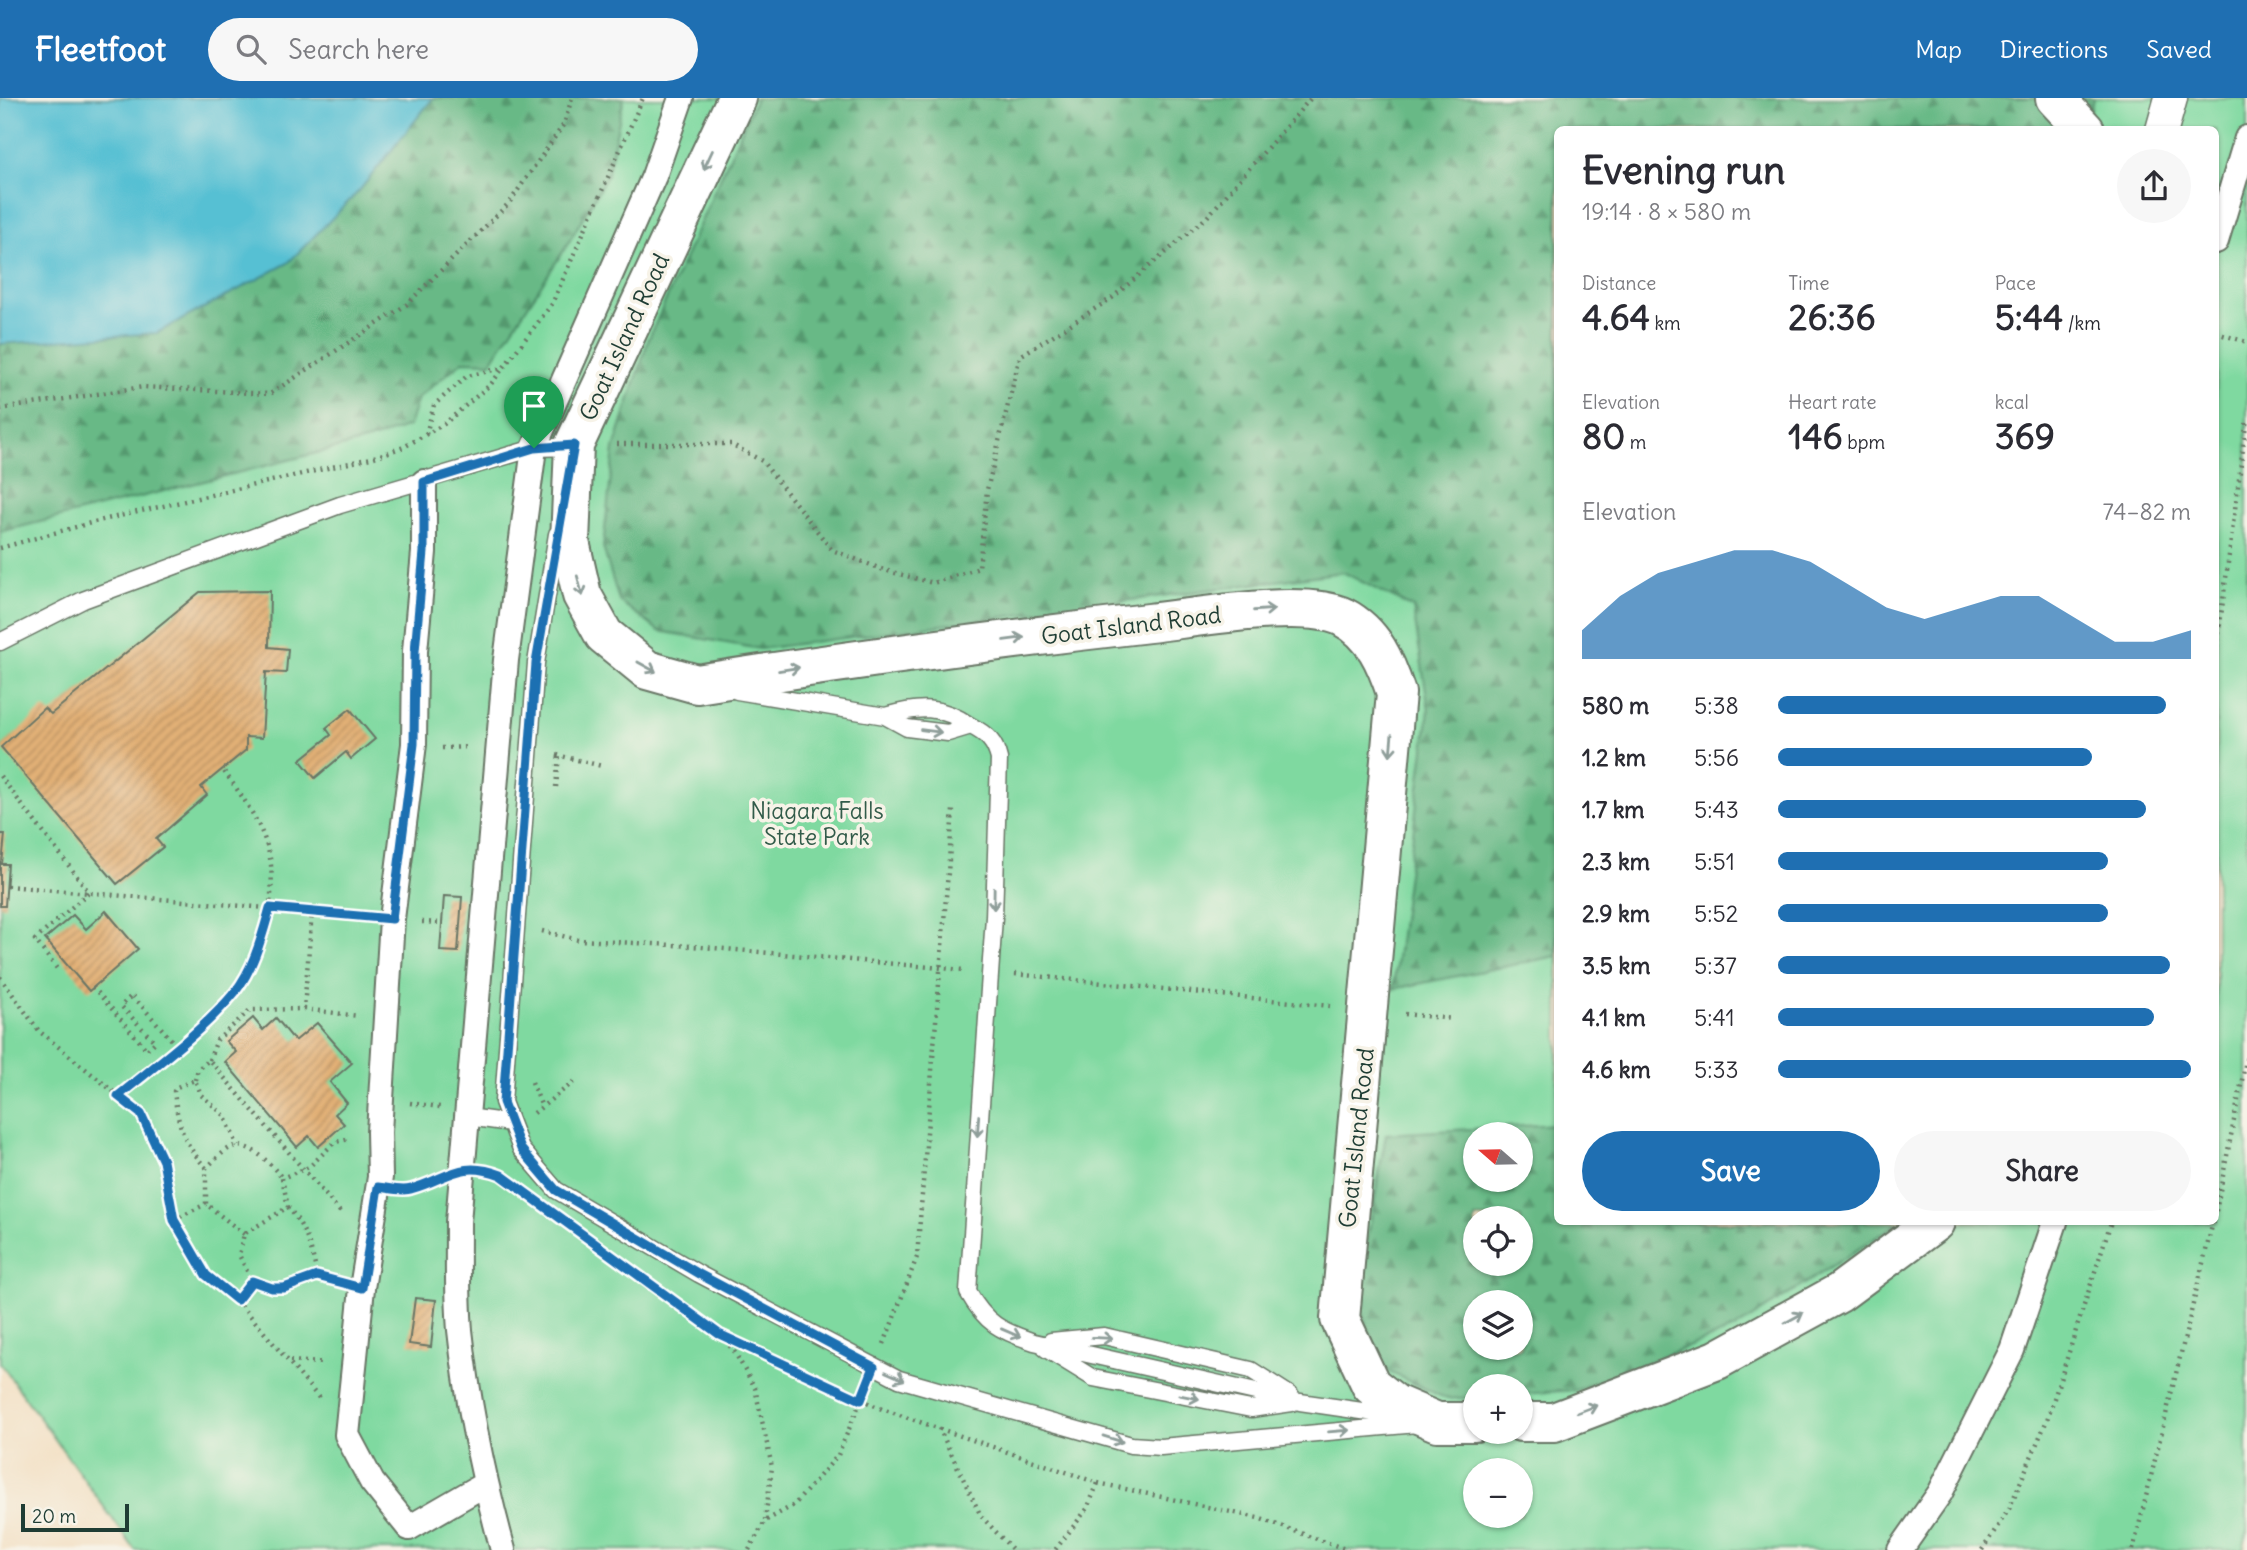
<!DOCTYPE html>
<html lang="en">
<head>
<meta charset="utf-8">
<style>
  body { margin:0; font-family:Delius,sans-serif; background:#f7f7f7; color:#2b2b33; height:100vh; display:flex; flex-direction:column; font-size:26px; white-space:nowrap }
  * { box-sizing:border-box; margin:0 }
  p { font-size:23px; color:#7c7c81 }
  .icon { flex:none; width:38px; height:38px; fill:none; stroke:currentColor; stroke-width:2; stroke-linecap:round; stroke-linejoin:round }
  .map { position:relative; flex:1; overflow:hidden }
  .panel { position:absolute; left:1554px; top:28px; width:665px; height:1099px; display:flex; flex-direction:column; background:#fff; border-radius:10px; box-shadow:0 2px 5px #0004 }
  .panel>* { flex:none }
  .needle { width:46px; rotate:290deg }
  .fabs { position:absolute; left:1463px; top:1024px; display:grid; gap:14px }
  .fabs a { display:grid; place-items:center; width:70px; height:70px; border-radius:50%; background:#fff; box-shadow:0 2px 5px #0004; font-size:35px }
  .scale { position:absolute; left:21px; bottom:18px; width:108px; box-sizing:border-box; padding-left:7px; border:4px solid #1f3d34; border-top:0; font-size:19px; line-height:24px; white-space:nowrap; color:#1f3d34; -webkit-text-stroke:5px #f7f3e8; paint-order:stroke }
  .pin { position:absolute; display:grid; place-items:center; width:60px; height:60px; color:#fff; margin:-72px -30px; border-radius:50% 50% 50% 0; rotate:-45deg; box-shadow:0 0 7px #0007 }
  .pin .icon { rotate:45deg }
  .round { display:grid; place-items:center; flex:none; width:74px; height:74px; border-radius:37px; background:#f7f7f7 }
  .summary { display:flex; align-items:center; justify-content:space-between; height:119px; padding:0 28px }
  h1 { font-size:38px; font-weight:700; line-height:52px }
  .metrics { display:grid; grid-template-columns:repeat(3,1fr); gap:10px; height:119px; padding:7px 28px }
  .metrics div { display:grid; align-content:center }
  .metrics b { font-size:35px; font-weight:700 }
  .metrics small { font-size:19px; font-weight:400 }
  .metrics p { font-size:19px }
  .chart { height:196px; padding:14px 28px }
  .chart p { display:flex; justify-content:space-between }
  .chart svg { width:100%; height:126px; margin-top:7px; fill:#1f6fb2; opacity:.7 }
  .primary-button { display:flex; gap:14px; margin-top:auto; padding:14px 28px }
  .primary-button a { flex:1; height:80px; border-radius:42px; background:#1f6fb2; color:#fff; font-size:28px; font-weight:700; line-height:80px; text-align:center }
  .primary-button a+a { background:#f7f7f7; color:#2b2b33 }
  ul { padding:0 28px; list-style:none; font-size:23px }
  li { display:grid; grid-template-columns:112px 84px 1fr; align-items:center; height:52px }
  li i { height:18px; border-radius:9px; background:#1f6fb2 }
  header { display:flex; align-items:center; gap:42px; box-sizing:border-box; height:98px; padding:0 35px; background:#1f6fb2; color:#fff }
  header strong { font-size:33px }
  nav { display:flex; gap:38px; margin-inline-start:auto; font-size:24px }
  .search { width:490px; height:63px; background:#f7f7f7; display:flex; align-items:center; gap:18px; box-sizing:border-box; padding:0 24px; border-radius:38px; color:#7c7c81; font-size:26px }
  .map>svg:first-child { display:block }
  .green { fill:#7fd9a0; stroke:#4f8b6a; stroke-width:2; fill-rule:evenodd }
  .forest { fill:url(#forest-firs); stroke:#437b5d; stroke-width:2; fill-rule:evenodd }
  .water { fill:#57c0d3; stroke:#3b7e84; stroke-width:2 }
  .building { fill:url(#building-hatch) }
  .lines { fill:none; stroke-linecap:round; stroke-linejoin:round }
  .service-casing { stroke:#697666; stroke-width:19 }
  .pedestrian-casing { stroke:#697666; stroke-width:28 }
  .minor-casing { stroke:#697666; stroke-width:35 }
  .tertiary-casing { stroke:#697666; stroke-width:42 }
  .path { stroke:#697666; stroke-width:4.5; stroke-dasharray:2 5; stroke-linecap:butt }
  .service { stroke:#fff; stroke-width:16 }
  .pedestrian { stroke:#fff; stroke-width:24 }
  .minor { stroke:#fff; stroke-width:32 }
  .tertiary { stroke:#fff; stroke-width:38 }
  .oneway { stroke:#8f9e9a }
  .route-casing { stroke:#fff; stroke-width:14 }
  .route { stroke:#1f6fb2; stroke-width:9 }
  .labels { text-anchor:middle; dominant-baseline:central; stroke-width:7; stroke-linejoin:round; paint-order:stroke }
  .street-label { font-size:23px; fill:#1f3d34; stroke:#f7f3e8 }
  .park-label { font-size:23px; fill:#325c4a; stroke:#f7f3e8 }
</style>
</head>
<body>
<header>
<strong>Fleetfoot</strong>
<div class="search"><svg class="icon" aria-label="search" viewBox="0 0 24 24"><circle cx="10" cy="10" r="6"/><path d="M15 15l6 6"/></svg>Search here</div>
<nav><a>Map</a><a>Directions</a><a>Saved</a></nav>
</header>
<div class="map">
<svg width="2247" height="1452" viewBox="0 0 2247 1452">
  <defs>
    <pattern id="forest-firs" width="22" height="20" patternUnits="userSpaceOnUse" patternTransform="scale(1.75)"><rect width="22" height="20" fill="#67b986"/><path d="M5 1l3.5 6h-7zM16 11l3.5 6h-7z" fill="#54986e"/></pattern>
    <pattern id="building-hatch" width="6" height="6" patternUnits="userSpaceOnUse" patternTransform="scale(1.75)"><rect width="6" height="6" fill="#e2b076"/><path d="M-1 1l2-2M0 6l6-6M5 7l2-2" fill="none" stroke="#b79062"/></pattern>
  </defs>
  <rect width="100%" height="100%" fill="#f7f3e8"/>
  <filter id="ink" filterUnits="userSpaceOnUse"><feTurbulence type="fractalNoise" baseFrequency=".0143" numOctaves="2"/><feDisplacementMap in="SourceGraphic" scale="14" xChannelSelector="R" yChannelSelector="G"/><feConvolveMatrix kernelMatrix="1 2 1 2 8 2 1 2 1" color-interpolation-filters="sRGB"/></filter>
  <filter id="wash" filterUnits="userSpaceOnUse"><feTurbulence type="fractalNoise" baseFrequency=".00686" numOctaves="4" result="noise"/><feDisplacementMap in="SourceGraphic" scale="28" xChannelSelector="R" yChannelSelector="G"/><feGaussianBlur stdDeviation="1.57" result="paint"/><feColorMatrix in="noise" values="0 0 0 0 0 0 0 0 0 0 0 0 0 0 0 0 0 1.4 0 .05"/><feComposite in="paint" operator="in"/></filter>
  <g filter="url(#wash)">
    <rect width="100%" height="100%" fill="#f3e0c4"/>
    <path class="green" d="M 465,0 L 2247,0 L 2247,1435 L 2243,1452 L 135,1452 L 0,1265 L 0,277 ZM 1558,32 L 2216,32 L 2216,1124 L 1558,1124 ZM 1475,1036 L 1521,1036 L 1521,1082 L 1475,1082 ZM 1475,1120 L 1521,1120 L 1521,1166 L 1475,1166 ZM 1475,1204 L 1521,1204 L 1521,1250 L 1475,1250 ZM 1475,1288 L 1521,1288 L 1521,1334 L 1475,1334 ZM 1475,1372 L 1521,1372 L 1521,1418 L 1475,1418 Z"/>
    <path class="forest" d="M 433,0 L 624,0 L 607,78 L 566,149 L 491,264 L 463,263 L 418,300 L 409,328 L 369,342 L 0,434 L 0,246 L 359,93 Z
      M 756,0 L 2093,0 L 2087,31 L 1558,32 L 1557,858 L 1393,891 L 1429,612 L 1413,510 L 1343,474 L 760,551 L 659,533 L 619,503 L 603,449 L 614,351 L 649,240 Z
      M 1557,1026 L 1558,1124 L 1900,1124 L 1734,1231 L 1576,1292 L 1521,1296 L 1521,1288 L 1475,1288 L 1475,1299 L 1447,1301 L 1383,1271 L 1357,1201 L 1386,1036 ZM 1475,1036 L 1521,1036 L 1521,1082 L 1475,1082 ZM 1475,1120 L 1521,1120 L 1521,1166 L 1475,1166 ZM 1475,1204 L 1521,1204 L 1521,1250 L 1475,1250 Z"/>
    <path class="water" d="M 0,0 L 433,0 L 359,93 L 288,165 L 157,235 L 0,246 Z"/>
    <g id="blocks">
      <path class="building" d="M 270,493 L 269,549 L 288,551 L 286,575 L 266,574 L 262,640 L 246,639 L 246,652 L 201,689 L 207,697 L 156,741 L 163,749 L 117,786 L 1,649 L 44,610 L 51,616 L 200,494 Z
        M 350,611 L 375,641 L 351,661 L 346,654 L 315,680 L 300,662 L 331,637 L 326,630 Z
        M 0,736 L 5,736 L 2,766 L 8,766 L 5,808 L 0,808 Z
        M 444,798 L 462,799 L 458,854 L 440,853 Z
        M 106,813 L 138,851 L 89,893 L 45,841 L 73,817 L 86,831 Z
        M 253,920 L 263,932 L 276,920 L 295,943 L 317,925 L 352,965 L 330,984 L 347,1005 L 335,1016 L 344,1026 L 318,1049 L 309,1038 L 297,1049 L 225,964 L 236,954 L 226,943 Z
        M 415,1200 L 436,1202 L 431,1249 L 409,1246 Z"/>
    </g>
  </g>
  <g filter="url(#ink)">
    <use href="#blocks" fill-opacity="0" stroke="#697666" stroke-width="2"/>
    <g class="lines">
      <defs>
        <path id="service" d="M 557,436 L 536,565 L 503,1004 L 521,1051 L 556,1092 L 699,1176 L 899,1281 L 1131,1347 L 1161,1349 L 1417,1326
          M 0,544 L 83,502 L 340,407 L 534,350 L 574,349
          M 737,593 L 885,618 L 907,630 L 948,635 L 971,628 C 987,636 995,644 999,661 L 994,819 L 968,1194 C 986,1226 1001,1233 1034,1244 L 1300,1304 L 1396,1318
          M 885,618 C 919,608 941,607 971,628
          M 468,1019 L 511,1025
          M 1051,1243 L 1104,1238 L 1156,1250 L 1251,1272 L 1290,1297
          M 1046,1251 L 1093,1280 L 1251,1311 L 1292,1305"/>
        <path id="pedestrian" d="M 2216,143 L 2247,40
          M 424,384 L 424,454 L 415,553 L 414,646 L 392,821 L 379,1034 L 380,1079 L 362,1190 L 347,1337 L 372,1384 L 409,1430 L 485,1386
          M 503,1452 C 483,1379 468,1307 460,1232 C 457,1196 458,1160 458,1124 L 506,562 L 534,350 L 654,78 L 681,0
          M 1900,1452 L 1940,1395 L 2012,1252 L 2055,1124"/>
        <path id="minor" d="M 2162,32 L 2171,0"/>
        <path id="tertiary" d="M 737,0 L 574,347 L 570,444 L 582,497 L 604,537 L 647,572 L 697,586 C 847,562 998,542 1149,525 C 1194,520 1304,500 1343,519 C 1374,535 1386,565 1396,595 L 1340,1221 L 1371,1287 L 1395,1306 L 1437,1324 L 1475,1324
          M 2055,0 L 2085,32
          M 1521,1324 L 1554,1324 L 1717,1262 L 1839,1195 L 1935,1124"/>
      </defs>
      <use href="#service" class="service-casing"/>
      <use href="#pedestrian" class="pedestrian-casing"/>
      <use href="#minor" class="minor-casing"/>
      <use href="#tertiary" class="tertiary-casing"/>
      <path class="path" d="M 2216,235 L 2247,244
        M 0,311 L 143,289 L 270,296 L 406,207 L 509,105 L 564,26 L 572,0
        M 426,336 L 434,307 L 467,278 L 502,270
        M 617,346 L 731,346 L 762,363 L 832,452 L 884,472 L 933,485 L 979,470 L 987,392 L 1020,258 L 1112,200 L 1207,119 L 1311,0
        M 0,450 L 94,424 L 371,360 L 404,349 L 444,326 L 491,286 L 552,206 L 643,0
        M 2216,556 L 2247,320
        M 442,650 L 469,649
        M 557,657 L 602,668
        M 0,678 L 89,794 L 35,842 L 58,872
        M 556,689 L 559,657
        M 7,788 L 361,818
        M 422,824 L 442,825
        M 542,833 L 579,842 L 691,848 L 964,872
        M 1015,876 L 1330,908
        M 0,879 L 39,933 L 141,1016 L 163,1064 L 174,1122 L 206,1177 L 237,1202 L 319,1300
        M 93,889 L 147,952 L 155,944 L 121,908 L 132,897 L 178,949 C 196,931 220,914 235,893 C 261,859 275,809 271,767 C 267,732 243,699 223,672
        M 304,911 L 358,918
        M 1405,916 L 1453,921
        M 209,962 L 217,942 L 250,912 L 304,911 L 312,814
        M 195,982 L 198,971 L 209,962 L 342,1116
        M 532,984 L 542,1009
        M 118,998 L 178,949
        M 410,1005 L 440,1009
        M 534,1015 L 575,983
        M 206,1070 C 183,1044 178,1028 174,993 L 177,989 L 195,982 L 201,997 L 224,1017 L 238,1048
        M 494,1074 L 513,1086
        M 408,1092 L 432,1082
        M 288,1109 C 306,1131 312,1151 317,1178 L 334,1183
        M 2216,1113 L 2247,957
        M 174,1122 L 206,1106
        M 244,1136 L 206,1106 L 206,1070 C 213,1064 223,1053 232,1049 C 250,1043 272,1067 282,1080
        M 631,1170 L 711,1227 L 734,1253 L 755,1290 L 772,1369 L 765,1422
        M 252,1183 C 280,1193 289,1189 317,1178
        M 237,1202 L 252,1183 L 239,1157 L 244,1136 L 288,1109 L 282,1080 L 309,1069 L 335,1044 L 350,1041
        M 721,1237 L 882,1311 L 1098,1385 L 1087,1411 L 1055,1452
        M 884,1246 L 917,1159 L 953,712
        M 290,1263 L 323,1265
        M 939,1330 L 981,1418 L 1013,1452
        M 1098,1385 L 1258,1420 L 1348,1452
        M 749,1452 L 765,1423 L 794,1407 L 838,1357 L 865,1293
        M 1982,1452 L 2009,1411 L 2047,1322 L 2111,1124
        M 2133,1452 L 2213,1124"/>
      <use href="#service" class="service"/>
      <use href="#pedestrian" class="pedestrian"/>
      <use href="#minor" class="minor"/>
      <use href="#tertiary" class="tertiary"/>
    </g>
    <defs><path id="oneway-shaft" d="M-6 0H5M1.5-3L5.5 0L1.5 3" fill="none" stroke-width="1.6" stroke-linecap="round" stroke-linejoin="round" transform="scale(1.75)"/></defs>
    <g class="oneway">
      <use href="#oneway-shaft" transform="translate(708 62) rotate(115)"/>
      <use href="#oneway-shaft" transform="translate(580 488) rotate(75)"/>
      <use href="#oneway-shaft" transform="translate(1264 512) rotate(-4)"/>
      <use href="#oneway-shaft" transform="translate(1014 541) rotate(-8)"/>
      <use href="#oneway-shaft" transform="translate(647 569) rotate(29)"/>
      <use href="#oneway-shaft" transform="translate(789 571) rotate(-9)"/>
      <use href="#oneway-shaft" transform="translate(931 633) rotate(7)"/>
      <use href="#oneway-shaft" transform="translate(1391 647) rotate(95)"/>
      <use href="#oneway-shaft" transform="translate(994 801) rotate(91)"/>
      <use href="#oneway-shaft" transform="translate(978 1028) rotate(94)"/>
      <use href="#oneway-shaft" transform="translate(1794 1220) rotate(-29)"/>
      <use href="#oneway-shaft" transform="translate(1011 1235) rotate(23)"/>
      <use href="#oneway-shaft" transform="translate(1102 1240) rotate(3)"/>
      <use href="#oneway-shaft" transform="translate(895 1278) rotate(24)"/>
      <use href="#oneway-shaft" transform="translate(1189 1299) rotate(11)"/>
      <use href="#oneway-shaft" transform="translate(1587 1311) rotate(-21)"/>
      <use href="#oneway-shaft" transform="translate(1339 1333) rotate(-5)"/>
      <use href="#oneway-shaft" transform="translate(1113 1341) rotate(17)"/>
    </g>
  </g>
  <g class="lines" filter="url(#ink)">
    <defs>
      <path id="route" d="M 574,347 L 536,565 L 503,1004 L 521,1051 L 556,1092 L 699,1176 L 874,1269 L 861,1302 L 719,1236 L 501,1077 C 459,1061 448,1081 411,1091 C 402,1094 388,1090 378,1089 L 362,1190 L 317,1178 L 284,1190 L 272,1190 L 252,1183 L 237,1202 L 206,1177 L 174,1122 L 163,1063 L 141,1016 L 118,998 C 157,966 202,934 235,894 C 254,870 262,838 270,810 L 392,821 L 414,646 L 415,553 L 424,454 L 424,384 L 534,350 Z"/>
    </defs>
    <use href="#route" class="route-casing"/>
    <use href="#route" class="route"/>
  </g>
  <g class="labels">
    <g class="street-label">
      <text transform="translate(624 239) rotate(-65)">Goat Island Road</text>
      <text transform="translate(1131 527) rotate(-7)">Goat Island Road</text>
      <text transform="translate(1356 1040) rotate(-84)">Goat Island Road</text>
    </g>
    <g class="park-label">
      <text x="817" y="712">Niagara Falls<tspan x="817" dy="26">State Park</tspan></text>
    </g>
  </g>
</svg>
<div class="fabs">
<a><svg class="needle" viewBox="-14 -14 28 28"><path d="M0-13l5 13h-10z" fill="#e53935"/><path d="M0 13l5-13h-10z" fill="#7c7c81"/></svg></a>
<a><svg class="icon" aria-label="locate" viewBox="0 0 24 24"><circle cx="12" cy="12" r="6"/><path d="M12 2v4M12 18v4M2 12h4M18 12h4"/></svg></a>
<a><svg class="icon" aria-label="layers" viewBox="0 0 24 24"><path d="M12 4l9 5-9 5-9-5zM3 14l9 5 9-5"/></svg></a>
<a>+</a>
<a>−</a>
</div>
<div class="scale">20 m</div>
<div class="pin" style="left:534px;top:350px;background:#1e9e55"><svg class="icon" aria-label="arrive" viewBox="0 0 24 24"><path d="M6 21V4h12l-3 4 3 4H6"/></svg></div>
<section class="panel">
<div class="summary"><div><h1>Evening run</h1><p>19:14 · 8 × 580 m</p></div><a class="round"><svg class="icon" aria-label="share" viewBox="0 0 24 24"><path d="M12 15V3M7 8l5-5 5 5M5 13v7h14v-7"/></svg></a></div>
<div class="metrics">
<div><p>Distance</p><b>4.64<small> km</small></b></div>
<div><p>Time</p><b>26:36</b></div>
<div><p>Pace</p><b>5:44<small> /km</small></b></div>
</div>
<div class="metrics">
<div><p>Elevation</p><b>80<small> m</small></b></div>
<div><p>Heart rate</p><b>146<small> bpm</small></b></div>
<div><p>kcal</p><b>369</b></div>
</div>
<div class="chart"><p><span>Elevation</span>74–82 m</p>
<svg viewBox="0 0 160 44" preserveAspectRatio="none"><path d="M0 44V34L10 22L20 14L30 10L40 6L50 6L60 10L70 18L80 26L90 30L100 26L110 22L120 22L130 30L140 38L150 38L160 34V44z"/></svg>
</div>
<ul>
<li><b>580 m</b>5:38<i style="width:94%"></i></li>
<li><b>1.2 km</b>5:56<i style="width:76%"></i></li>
<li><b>1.7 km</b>5:43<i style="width:89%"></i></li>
<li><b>2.3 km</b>5:51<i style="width:80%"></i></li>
<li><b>2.9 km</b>5:52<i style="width:80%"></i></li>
<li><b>3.5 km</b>5:37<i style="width:95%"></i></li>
<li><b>4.1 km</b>5:41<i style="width:91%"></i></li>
<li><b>4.6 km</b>5:33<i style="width:100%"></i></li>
</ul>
<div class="primary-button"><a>Save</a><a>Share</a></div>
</section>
</div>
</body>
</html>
